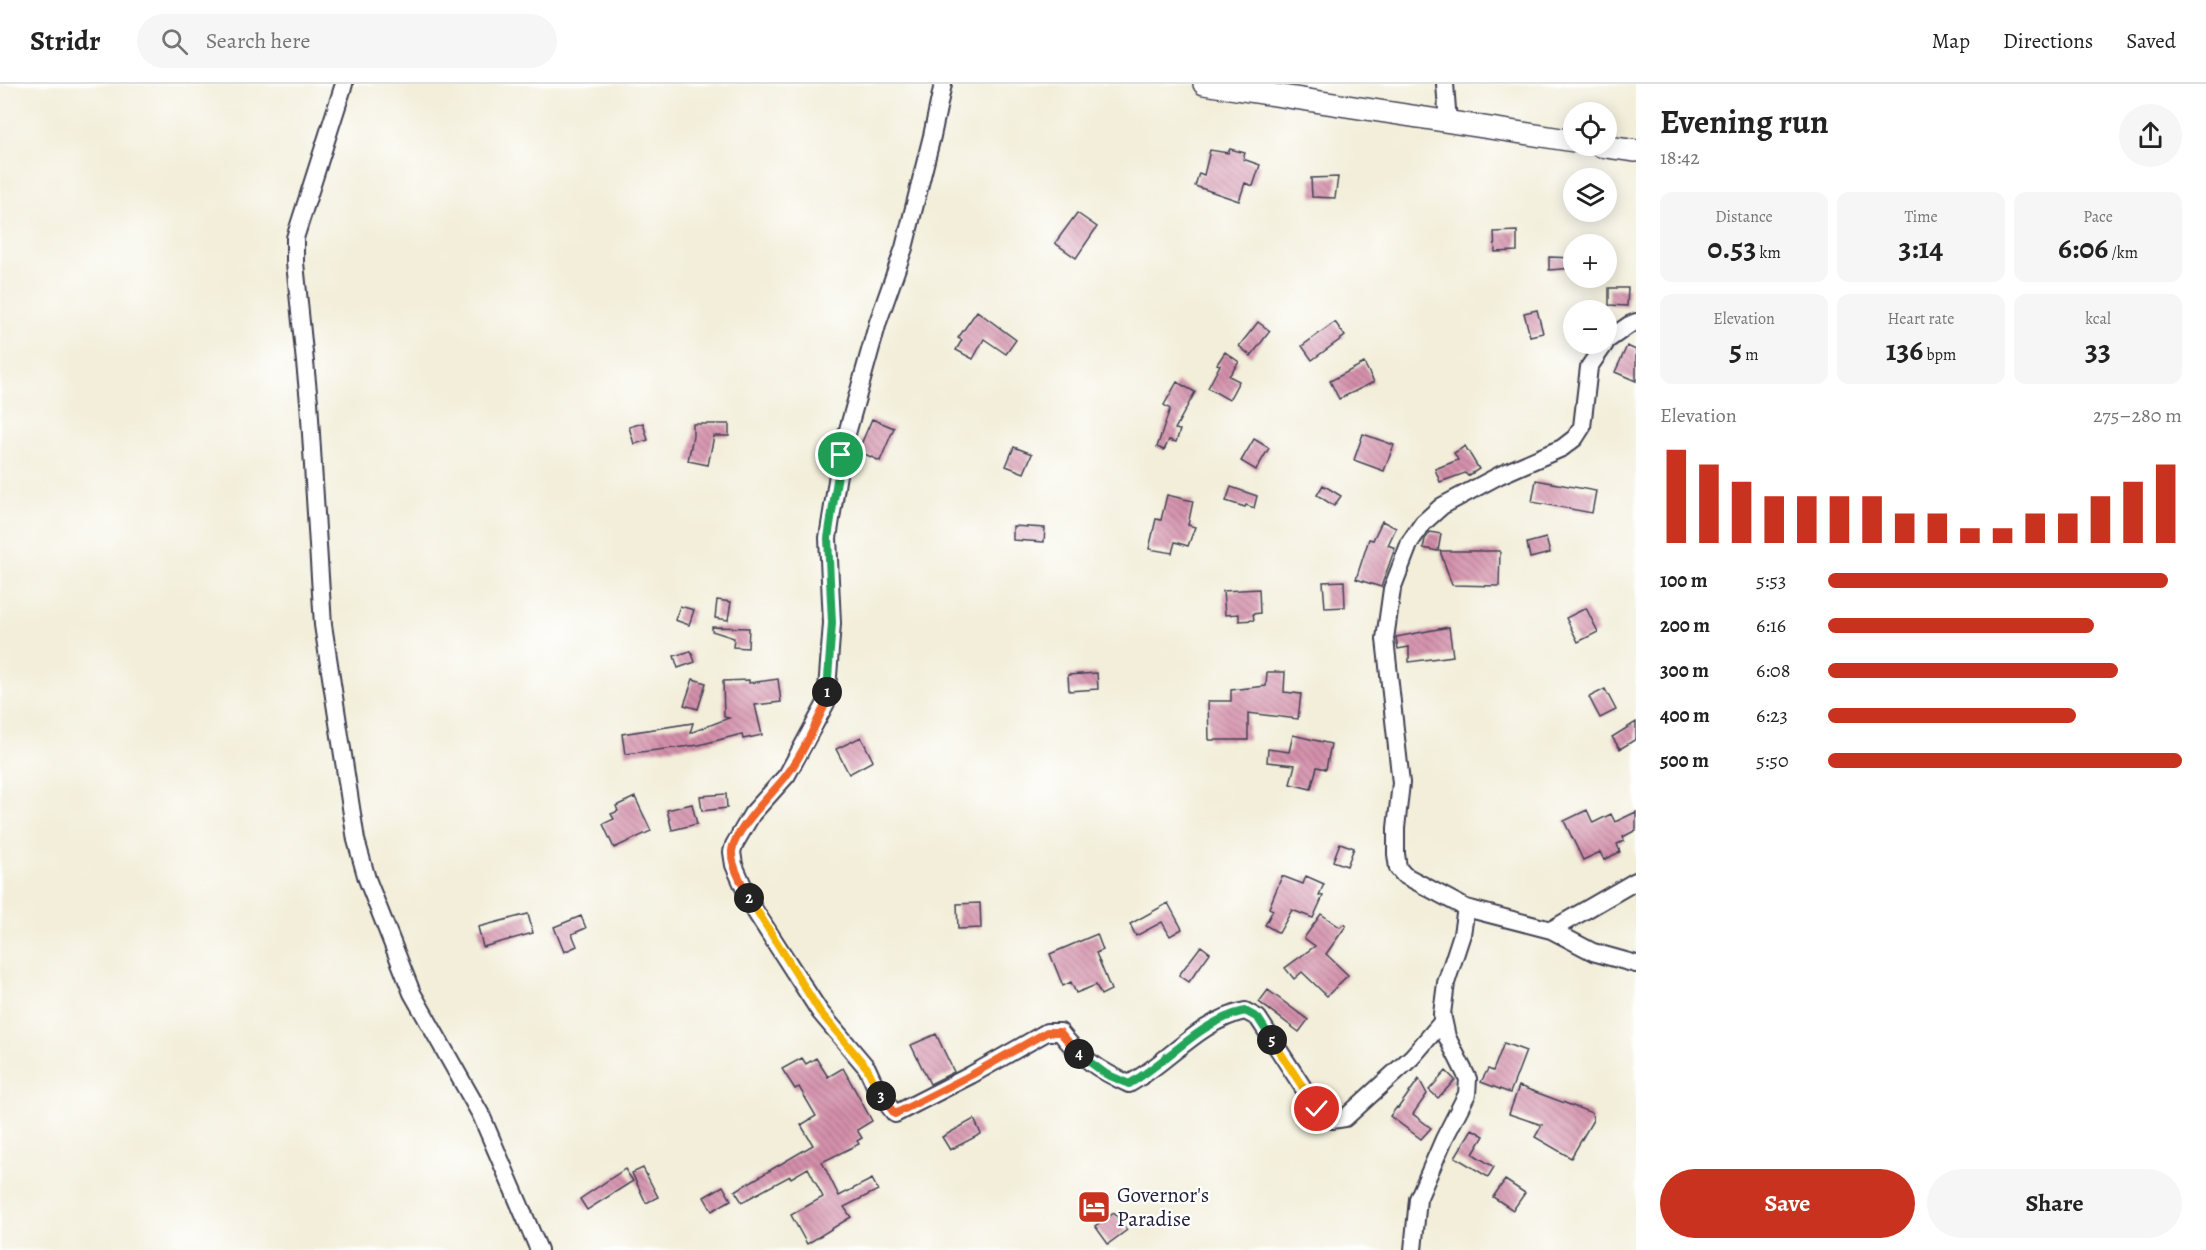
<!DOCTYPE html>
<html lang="en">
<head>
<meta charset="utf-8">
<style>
  body { margin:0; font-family:Alegreya,serif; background:#f6f6f6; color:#222; height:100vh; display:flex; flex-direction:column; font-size:22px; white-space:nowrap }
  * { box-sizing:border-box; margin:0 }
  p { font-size:20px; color:#767676 }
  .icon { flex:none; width:33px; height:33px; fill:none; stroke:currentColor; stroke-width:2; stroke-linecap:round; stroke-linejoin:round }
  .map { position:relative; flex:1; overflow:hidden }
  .details { display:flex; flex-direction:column; background:#fff; width:570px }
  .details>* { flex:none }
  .fabs { position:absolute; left:1563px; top:18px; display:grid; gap:12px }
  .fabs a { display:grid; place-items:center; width:54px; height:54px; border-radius:50%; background:#fff; box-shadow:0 3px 15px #0003; font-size:30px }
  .pin { position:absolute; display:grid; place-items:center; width:51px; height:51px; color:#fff; margin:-26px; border:3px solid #fff; border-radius:50%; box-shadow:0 2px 6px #0007 }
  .km { position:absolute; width:30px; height:30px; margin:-15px; border-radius:50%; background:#222; color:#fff; font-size:16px; line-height:30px; text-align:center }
  .round { display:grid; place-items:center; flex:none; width:63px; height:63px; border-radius:32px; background:#f6f6f6 }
  .overview { display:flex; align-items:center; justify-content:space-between; height:102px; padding:0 24px }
  h1 { font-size:33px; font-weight:600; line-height:45px }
  .stats { display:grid; grid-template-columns:repeat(3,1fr); gap:9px; height:102px; padding:6px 24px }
  .stats div { display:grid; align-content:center; border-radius:12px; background:#f6f6f6; text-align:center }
  .stats b { font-size:30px; font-weight:600 }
  .stats small { font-size:16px; font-weight:400 }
  .stats p { font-size:16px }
  .chart { height:168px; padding:12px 24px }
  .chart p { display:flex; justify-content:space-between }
  .chart svg { width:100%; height:108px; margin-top:6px; stroke:#c8321e; stroke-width:6 }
  .primary-button { display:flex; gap:12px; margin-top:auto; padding:12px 24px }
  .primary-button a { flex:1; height:69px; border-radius:36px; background:#c8321e; color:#fff; font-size:24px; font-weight:600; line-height:69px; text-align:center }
  .primary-button a+a { background:#f6f6f6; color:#222 }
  ul { padding:0 24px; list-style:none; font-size:20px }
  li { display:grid; grid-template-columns:96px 72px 1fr; align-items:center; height:45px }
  li i { height:15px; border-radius:8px; background:#c8321e }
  header { display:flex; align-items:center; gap:36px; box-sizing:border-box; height:84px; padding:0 30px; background:#fff; border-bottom:2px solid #e0e0e0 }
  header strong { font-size:28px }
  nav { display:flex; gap:33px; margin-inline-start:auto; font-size:21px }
  .search { width:420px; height:54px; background:#f6f6f6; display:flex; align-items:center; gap:15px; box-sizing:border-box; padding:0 21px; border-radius:33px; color:#767676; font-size:22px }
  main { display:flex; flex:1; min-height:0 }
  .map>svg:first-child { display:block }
  .building { fill:url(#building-back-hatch) }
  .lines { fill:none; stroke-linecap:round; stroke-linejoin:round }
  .minor-casing { stroke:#414153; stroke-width:20 }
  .major-casing { stroke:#414153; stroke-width:24 }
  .minor { stroke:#fff; stroke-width:16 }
  .major { stroke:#fff; stroke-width:21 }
  .split-1-casing { stroke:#fff; stroke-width:12 }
  .split-2-casing { stroke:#fff; stroke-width:12 }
  .split-3-casing { stroke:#fff; stroke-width:12 }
  .split-4-casing { stroke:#fff; stroke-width:12 }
  .split-5-casing { stroke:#fff; stroke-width:12 }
  .split-6-casing { stroke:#fff; stroke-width:12 }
  .split-1 { stroke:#22a559; stroke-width:8 }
  .split-2 { stroke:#f0652b; stroke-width:8 }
  .split-3 { stroke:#f5b400; stroke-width:8 }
  .split-4 { stroke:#f0652b; stroke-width:8 }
  .split-5 { stroke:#22a559; stroke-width:8 }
  .split-6 { stroke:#f5b400; stroke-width:8 }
  .labels { text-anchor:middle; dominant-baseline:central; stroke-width:4.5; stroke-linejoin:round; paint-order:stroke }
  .poi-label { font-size:21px; fill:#22223b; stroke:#fff; text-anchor:start }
</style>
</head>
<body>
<header>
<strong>Stridr</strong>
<div class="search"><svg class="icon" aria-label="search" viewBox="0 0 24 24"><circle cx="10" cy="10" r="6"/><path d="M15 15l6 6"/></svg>Search here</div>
<nav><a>Map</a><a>Directions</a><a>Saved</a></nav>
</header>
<main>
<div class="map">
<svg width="1636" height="1166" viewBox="0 0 1636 1166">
  <defs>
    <pattern id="building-back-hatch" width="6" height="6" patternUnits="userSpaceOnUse" patternTransform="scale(1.5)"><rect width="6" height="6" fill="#d490aa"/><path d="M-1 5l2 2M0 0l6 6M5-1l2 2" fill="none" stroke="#ac758c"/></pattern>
  </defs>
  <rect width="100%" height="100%" fill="#fff"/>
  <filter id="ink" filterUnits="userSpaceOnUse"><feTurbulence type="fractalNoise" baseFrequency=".0167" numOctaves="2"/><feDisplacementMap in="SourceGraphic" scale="12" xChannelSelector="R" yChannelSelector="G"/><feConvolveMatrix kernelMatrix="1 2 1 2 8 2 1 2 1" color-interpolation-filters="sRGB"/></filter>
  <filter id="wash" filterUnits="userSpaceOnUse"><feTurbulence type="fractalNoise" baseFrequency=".008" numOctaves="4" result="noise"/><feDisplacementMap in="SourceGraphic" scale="24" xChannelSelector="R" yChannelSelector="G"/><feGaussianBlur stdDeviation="1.35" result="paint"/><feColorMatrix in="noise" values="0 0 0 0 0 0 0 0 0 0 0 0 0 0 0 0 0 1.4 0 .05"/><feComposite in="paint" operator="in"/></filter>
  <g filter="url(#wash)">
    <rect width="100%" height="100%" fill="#f2eed9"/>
    <g id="blocks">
      <path class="building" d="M 1230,65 L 1245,69 L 1243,75 L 1260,81 L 1253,102 L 1245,99 L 1239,117 L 1195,102 L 1199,89 L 1204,91 L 1210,66 L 1228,69 Z
        M 1338,93 L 1335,114 L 1312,113 L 1311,94 Z
        M 1077,129 L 1097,143 L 1076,174 L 1055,159 Z
        M 1517,147 L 1517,167 L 1495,168 L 1494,148 Z
        M 1549,173 L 1574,174 L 1574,184 L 1549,186 Z
        M 1609,204 L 1628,204 L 1627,222 L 1609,221 Z
        M 1537,226 L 1543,249 L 1530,252 L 1524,229 Z
        M 977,227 L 1016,256 L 1006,270 L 984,255 L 973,275 L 956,266 L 962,256 L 958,254 Z
        M 1258,238 L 1270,247 L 1251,272 L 1239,262 Z
        M 1335,238 L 1345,252 L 1312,276 L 1302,262 Z
        M 1627,262 L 1636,266 L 1636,297 L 1615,288 Z
        M 1225,268 L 1239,278 L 1229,292 L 1239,297 L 1229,316 L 1208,304 L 1220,281 L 1217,280 Z
        M 1364,279 L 1374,298 L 1339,315 L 1330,297 Z
        M 1177,298 L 1195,308 L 1175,345 L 1180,346 L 1176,358 L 1169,356 L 1164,366 L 1157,363 L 1170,325 L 1164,321 Z
        M 872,335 L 894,344 L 880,377 L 858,367 Z
        M 643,339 L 648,356 L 634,360 L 629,343 Z
        M 693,340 L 729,340 L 729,352 L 714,352 L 708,381 L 688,377 L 693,352 Z
        M 1363,350 L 1394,361 L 1384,387 L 1354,376 Z
        M 1254,355 L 1269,364 L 1256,386 L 1241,377 Z
        M 1465,362 L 1479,385 L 1468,392 L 1465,389 L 1440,398 L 1435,385 L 1458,376 L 1454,369 Z
        M 1014,363 L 1032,370 L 1024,389 L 1006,382 Z
        M 1536,396 L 1596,407 L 1592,429 L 1532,418 Z
        M 1323,401 L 1341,412 L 1334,422 L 1317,411 Z
        M 1231,403 L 1257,412 L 1254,424 L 1246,421 L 1245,423 L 1226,417 Z
        M 1167,411 L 1193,417 L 1188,441 L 1195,443 L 1188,462 L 1175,458 L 1172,469 L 1149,465 L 1156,435 L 1161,436 Z
        M 1382,437 L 1396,444 L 1388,461 L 1395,464 L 1381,503 L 1356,495 L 1369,455 L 1373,456 Z
        M 1013,442 L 1045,444 L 1044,458 L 1013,456 Z
        M 1430,448 L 1441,450 L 1438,467 L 1423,464 L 1425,455 Z
        M 1546,454 L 1550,469 L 1530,474 L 1527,459 Z
        M 1440,467 L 1500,467 L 1499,502 L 1452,501 Z
        M 1344,497 L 1345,523 L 1325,524 L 1323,498 Z
        M 1259,505 L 1260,529 L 1253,530 L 1254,536 L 1239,537 L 1239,530 L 1225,531 L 1223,507 Z
        M 717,516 L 731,518 L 728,536 L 715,534 Z
        M 680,522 L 694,526 L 689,541 L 675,536 Z
        M 1586,524 L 1598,548 L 1578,558 L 1566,534 Z
        M 712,543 L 749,544 L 748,564 L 733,563 L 734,554 L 712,547 Z
        M 1449,543 L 1453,572 L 1409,578 L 1409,563 L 1398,565 L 1396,553 Z
        M 691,567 L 695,578 L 678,584 L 674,572 Z
        M 1267,588 L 1285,588 L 1284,608 L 1301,610 L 1298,635 L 1248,629 L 1248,656 L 1209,656 L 1208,617 L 1231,617 L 1231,606 L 1266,602 Z
        M 1097,589 L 1098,605 L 1069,607 L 1068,591 Z
        M 693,595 L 706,599 L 698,625 L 684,621 Z
        M 778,595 L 781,618 L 755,621 L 762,651 L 743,655 L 742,650 L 699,661 L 625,670 L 622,650 L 693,639 L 690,649 L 729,634 L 724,633 L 723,597 L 749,596 L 749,599 Z
        M 1605,605 L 1616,626 L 1600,634 L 1589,613 Z
        M 1636,638 L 1636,655 L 1620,665 L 1612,653 Z
        M 1293,651 L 1331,660 L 1326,685 L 1317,683 L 1311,705 L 1290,700 L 1295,681 L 1267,678 L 1268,665 L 1289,668 Z
        M 861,653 L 873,677 L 849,690 L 836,665 Z
        M 726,710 L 727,724 L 702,727 L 700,712 Z
        M 635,713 L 651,747 L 614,764 L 603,740 L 614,735 L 611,730 L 618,727 L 616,722 Z
        M 692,720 L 697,740 L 672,746 L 667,726 Z
        M 1587,726 L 1593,739 L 1611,730 L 1615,738 L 1636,728 L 1636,746 L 1623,753 L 1624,757 L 1617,760 L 1620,768 L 1604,776 L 1600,768 L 1583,776 L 1564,737 Z
        M 1340,759 L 1354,764 L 1347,782 L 1333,777 Z
        M 1282,792 L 1303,800 L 1306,792 L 1324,800 L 1319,811 L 1323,812 L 1313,834 L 1292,826 L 1279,849 L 1265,841 L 1273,826 L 1269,824 Z
        M 980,819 L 981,844 L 958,845 L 957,820 Z
        M 1168,819 L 1182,845 L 1170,852 L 1162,838 L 1136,852 L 1130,840 Z
        M 528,830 L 533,849 L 483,863 L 478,843 Z
        M 1321,830 L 1340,843 L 1344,840 L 1346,842 L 1326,870 L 1348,891 L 1327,912 L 1302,888 L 1294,895 L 1285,884 L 1315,862 L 1304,854 Z
        M 581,832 L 586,844 L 572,850 L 577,862 L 564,868 L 554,843 Z
        M 1097,850 L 1103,866 L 1096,869 L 1111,906 L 1101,911 L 1096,901 L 1076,909 L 1071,898 L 1063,902 L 1050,870 Z
        M 1201,862 L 1210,869 L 1189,898 L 1179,891 Z
        M 1268,906 L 1308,936 L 1299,948 L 1259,918 Z
        M 936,950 L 954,988 L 930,1000 L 911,961 Z
        M 1504,959 L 1526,967 L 1510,1009 L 1481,998 L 1488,985 L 1493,987 Z
        M 802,974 L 806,980 L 816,974 L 828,993 L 843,984 L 872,1037 L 857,1046 L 862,1054 L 857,1057 L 859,1060 L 822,1078 L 839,1112 L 872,1095 L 878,1106 L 844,1123 L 851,1133 L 807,1160 L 791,1131 L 823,1113 L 808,1084 L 791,1094 L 790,1092 L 742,1118 L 735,1107 L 813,1061 L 801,1041 L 816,1032 L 799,1003 L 795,1005 L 782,985 Z
        M 1446,987 L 1455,996 L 1438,1014 L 1429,1006 Z
        M 1419,995 L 1427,1010 L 1413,1030 L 1431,1044 L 1421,1055 L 1390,1032 L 1397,1023 L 1398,1024 Z
        M 1519,1002 L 1592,1029 L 1593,1036 L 1571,1074 L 1535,1053 L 1542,1041 L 1509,1030 Z
        M 974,1035 L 981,1050 L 950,1066 L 942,1053 Z
        M 1472,1045 L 1484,1052 L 1473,1070 L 1494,1083 L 1488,1093 L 1455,1073 Z
        M 643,1084 L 658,1113 L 646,1119 L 632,1089 Z
        M 625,1085 L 633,1097 L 587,1126 L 580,1115 Z
        M 1505,1096 L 1525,1109 L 1513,1126 L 1493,1113 Z
        M 723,1102 L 731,1116 L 712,1127 L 704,1113 Z
        M 1114,1129 L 1127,1146 L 1108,1160 L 1095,1142 Z"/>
    </g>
  </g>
  <g filter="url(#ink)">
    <use href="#blocks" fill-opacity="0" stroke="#414153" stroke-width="1.5"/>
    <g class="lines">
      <defs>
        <path id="minor" d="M 344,0 L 295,154 L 295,179 L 309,318 L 323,541 L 356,756 L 367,795 L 412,909 L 481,1031 L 539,1166
          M 943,0 L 932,52 L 904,164 L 878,238 L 841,371 L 828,454 L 832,539 L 826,619 L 787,691 L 752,730 L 734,761 L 732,768 L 734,781 L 753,824 L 820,928 L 867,984 L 878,1008 L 895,1030 L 971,991 L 1047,948 L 1060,948 C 1079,973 1100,987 1129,1000 C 1169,978 1199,937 1245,927 L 1258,934 L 1317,1025 L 1332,1036 L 1345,1034 L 1412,973 L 1443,937
          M 1445,0 L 1448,38
          M 1606,257 L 1629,241 L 1636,238
          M 1605,260 L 1589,283 L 1582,343 L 1575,354 L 1562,364 L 1500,391 L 1442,422 L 1423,439 L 1410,458 L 1392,505 L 1385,555 L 1401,699 L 1396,744 L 1396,770 L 1398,784 L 1404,791 L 1466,824 L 1551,846 L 1636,797
          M 1551,846 L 1593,868 L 1636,880
          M 1413,1166 L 1418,1115 L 1444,1055 L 1467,1010 L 1468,995 L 1447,953 L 1442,930 L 1446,899 L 1462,850 L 1466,824"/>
        <path id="major" d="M 1204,0 L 1574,57
          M 1600,62 L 1636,67"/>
      </defs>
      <use href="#minor" class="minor-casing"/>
      <use href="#major" class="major-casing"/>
      <use href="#minor" class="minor"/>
      <use href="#major" class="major"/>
    </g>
  </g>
  <g class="lines" filter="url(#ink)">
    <defs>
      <path id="split-1" d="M 827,608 L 832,539 L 828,454 L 841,371"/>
      <path id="split-2" d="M 749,814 C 743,800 731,783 732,767 C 734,746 773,709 786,692 C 803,670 814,643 826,619 L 827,608"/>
      <path id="split-3" d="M 749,814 L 820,928 L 867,984 L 881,1012"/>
      <path id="split-4" d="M 881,1012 L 895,1030 L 971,991 L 1047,948 L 1060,948 L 1079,970"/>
      <path id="split-5" d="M 1079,970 L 1106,990 L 1129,1000 C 1168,978 1199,937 1245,927 L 1258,934 L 1272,956"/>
      <path id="split-6" d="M 1272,956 L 1317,1025"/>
    </defs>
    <use href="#split-1" class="split-1-casing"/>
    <use href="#split-2" class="split-2-casing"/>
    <use href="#split-3" class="split-3-casing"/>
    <use href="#split-4" class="split-4-casing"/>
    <use href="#split-5" class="split-5-casing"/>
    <use href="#split-6" class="split-6-casing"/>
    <use href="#split-1" class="split-1"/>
    <use href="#split-2" class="split-2"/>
    <use href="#split-3" class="split-3"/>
    <use href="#split-4" class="split-4"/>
    <use href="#split-5" class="split-5"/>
    <use href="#split-6" class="split-6"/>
  </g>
  <defs>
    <symbol id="hotel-square" viewBox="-11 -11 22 22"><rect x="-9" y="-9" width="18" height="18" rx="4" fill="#c8321e" stroke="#fff"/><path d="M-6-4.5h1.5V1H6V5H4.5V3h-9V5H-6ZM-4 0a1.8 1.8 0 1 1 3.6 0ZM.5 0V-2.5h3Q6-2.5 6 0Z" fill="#fff"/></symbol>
  </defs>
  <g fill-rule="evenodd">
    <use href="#hotel-square" x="1075" y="1104" width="38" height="38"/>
  </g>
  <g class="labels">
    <g class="poi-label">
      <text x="1117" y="1111">Governor's<tspan x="1117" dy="24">Paradise</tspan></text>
    </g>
  </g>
</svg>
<div class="fabs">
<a><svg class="icon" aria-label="locate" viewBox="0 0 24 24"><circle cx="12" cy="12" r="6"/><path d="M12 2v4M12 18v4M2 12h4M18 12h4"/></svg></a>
<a><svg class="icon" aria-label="layers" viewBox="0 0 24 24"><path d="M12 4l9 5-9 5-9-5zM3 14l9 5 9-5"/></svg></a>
<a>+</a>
<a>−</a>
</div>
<div class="pin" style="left:841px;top:371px;background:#1e9e55"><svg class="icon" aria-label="arrive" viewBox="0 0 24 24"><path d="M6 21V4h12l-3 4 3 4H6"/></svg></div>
<div class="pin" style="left:1317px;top:1025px;background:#d93025"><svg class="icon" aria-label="check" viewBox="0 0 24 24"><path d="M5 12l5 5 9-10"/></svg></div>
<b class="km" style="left:827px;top:608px">1</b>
<b class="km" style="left:749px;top:814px">2</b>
<b class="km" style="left:881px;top:1012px">3</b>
<b class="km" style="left:1079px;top:970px">4</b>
<b class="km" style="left:1272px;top:956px">5</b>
</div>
<section class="details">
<div class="overview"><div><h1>Evening run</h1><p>18:42</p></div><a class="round"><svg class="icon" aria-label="share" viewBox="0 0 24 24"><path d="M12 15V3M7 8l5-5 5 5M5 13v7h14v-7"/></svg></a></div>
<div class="stats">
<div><p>Distance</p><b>0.53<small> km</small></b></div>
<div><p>Time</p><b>3:14</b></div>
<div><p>Pace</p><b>6:06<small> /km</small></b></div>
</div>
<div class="stats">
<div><p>Elevation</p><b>5<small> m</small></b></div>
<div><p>Heart rate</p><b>136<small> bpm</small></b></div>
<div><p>kcal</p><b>33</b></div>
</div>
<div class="chart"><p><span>Elevation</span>275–280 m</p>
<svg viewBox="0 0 160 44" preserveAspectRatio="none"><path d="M5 44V6M15 44V12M25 44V19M35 44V25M45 44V25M55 44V25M65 44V25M75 44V32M85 44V32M95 44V38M105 44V38M115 44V32M125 44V32M135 44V25M145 44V19M155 44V12"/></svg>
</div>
<ul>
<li><b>100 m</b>5:53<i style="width:96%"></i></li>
<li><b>200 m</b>6:16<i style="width:75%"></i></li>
<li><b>300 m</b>6:08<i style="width:82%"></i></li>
<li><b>400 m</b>6:23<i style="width:70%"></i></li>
<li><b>500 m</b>5:50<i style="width:100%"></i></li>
</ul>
<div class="primary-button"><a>Save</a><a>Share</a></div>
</section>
</main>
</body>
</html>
